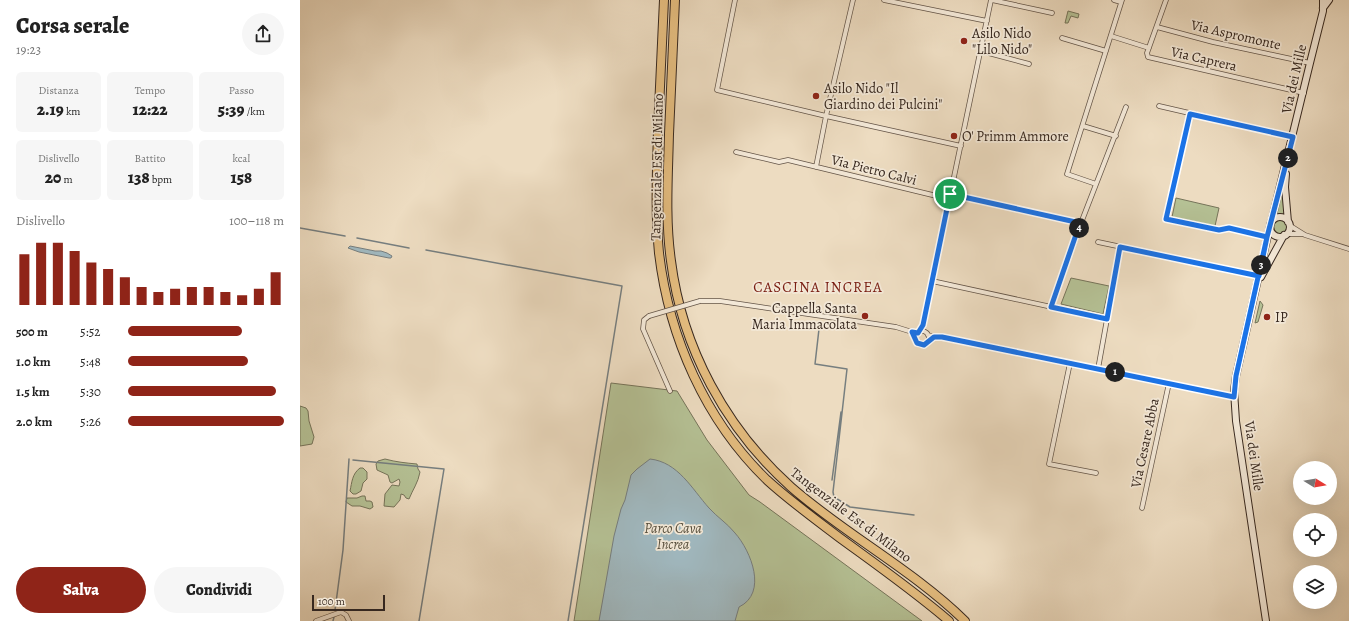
<!DOCTYPE html>
<html lang="it">
<head>
<meta charset="utf-8">
<style>
  body { margin:0; font-family:Alegreya,serif; background:#f6f6f6; color:#222; height:100vh; display:flex; flex-direction:column; font-size:15px; white-space:nowrap }
  * { box-sizing:border-box; margin:0 }
  p { font-size:13px; color:#767676 }
  .icon { flex:none; width:22px; height:22px; fill:none; stroke:currentColor; stroke-width:2; stroke-linecap:round; stroke-linejoin:round }
  .map { position:relative; flex:1; overflow:hidden }
  .side { display:flex; flex-direction:column; background:#fff; width:300px }
  .side>* { flex:none }
  .needle { width:26px; rotate:101deg }
  .buttons { position:absolute; left:993px; top:461px; display:grid; gap:8px }
  .buttons a { display:grid; place-items:center; width:44px; height:44px; border-radius:50%; background:#fff; box-shadow:0 4px 16px #0002; font-size:20px }
  .scale { position:absolute; left:12px; bottom:10px; width:73px; box-sizing:border-box; padding-left:4px; border:2px solid #37281f; border-top:0; font-size:11px; line-height:14px; white-space:nowrap; color:#37281f; -webkit-text-stroke:3px #f3e8d7; paint-order:stroke }
  .pin { position:absolute; display:grid; place-items:center; width:34px; height:34px; color:#fff; margin:-17px; border:2px solid #fff; border-radius:50%; box-shadow:0 1px 4px #0007 }
  .km { position:absolute; width:20px; height:20px; margin:-10px; border-radius:50%; background:#222; color:#fff; font-size:11px; line-height:20px; text-align:center }
  .round { display:grid; place-items:center; flex:none; width:42px; height:42px; border-radius:21px; background:#f6f6f6 }
  .headline { display:flex; align-items:center; justify-content:space-between; height:68px; padding:0 16px }
  h1 { font-size:22px; font-weight:800; line-height:30px }
  .figures { display:grid; grid-template-columns:repeat(3,1fr); gap:6px; height:68px; padding:4px 16px }
  .figures div { display:grid; align-content:center; border-radius:6px; background:#f6f6f6; text-align:center }
  .figures b { font-size:17px; font-weight:800 }
  .figures small { font-size:11px; font-weight:400 }
  .figures p { font-size:11px }
  .chart { height:112px; padding:8px 16px }
  .chart p { display:flex; justify-content:space-between }
  .chart svg { width:100%; height:72px; margin-top:4px; stroke:#8f2418; stroke-width:6 }
  .cta { display:flex; gap:8px; margin-top:auto; padding:8px 16px }
  .cta a { flex:1; height:46px; border-radius:24px; background:#8f2418; color:#fff; font-size:16px; font-weight:800; line-height:46px; text-align:center }
  .cta a+a { background:#f6f6f6; color:#222 }
  ul { padding:0 16px; list-style:none; font-size:13px }
  li { display:grid; grid-template-columns:64px 48px 1fr; align-items:center; height:30px }
  li i { height:10px; border-radius:5px; background:#8f2418 }
  main { display:flex; flex:1; min-height:0 }
  .map>svg:first-child { display:block }
  .green { fill:#b5c195; stroke:#76745a }
  .water { fill:#a0b8bf; stroke:#767e7f }
  .lines { fill:none; stroke-linecap:round; stroke-linejoin:round }
  .stream { stroke:#767e7f; stroke-width:1.5 }
  .minor-casing { stroke:#645548; stroke-width:5.5 }
  .secondary-casing { stroke:#37281f; stroke-width:8 }
  .motorway-casing { stroke:#37281f; stroke-width:10 }
  .minor { stroke:#f3e8d7; stroke-width:4 }
  .secondary { stroke:#f3e8d7; stroke-width:6 }
  .motorway { stroke:#e6be80; stroke-width:8 }
  .minor-bridge-casing { stroke:#645548; stroke-width:5.5; stroke-linecap:butt }
  .minor-bridge { stroke:#f3e8d7; stroke-width:4 }
  .route-casing { stroke:#fff; stroke-width:8 }
  .route { stroke:#1a73e8; stroke-width:5 }
  .poi-dot { fill:#8f2418; stroke:#f3e8d7; stroke-width:1.5 }
  .labels { text-anchor:middle; dominant-baseline:central; stroke-width:3.5; stroke-linejoin:round; paint-order:stroke }
  .poi-label { font-size:14px; fill:#37281f; stroke:#f3e8d7; text-anchor:start }
  .street-label { font-size:14px; fill:#37281f; stroke:#f3e8d7 }
  .park-label { font-size:14px; font-style:italic; fill:#564e3c; stroke:#f3e8d7 }
  .neighbourhood-label { font-size:15px; letter-spacing:1px; fill:#7a1f14; stroke:#f3e8d7 }
</style>
</head>
<body>
<main>
<section class="side">
<div class="headline"><div><h1>Corsa serale</h1><p>19:23</p></div><a class="round"><svg class="icon" aria-label="share" viewBox="0 0 24 24"><path d="M12 15V3M7 8l5-5 5 5M5 13v7h14v-7"/></svg></a></div>
<div class="figures">
<div><p>Distanza</p><b>2.19<small> km</small></b></div>
<div><p>Tempo</p><b>12:22</b></div>
<div><p>Passo</p><b>5:39<small> /km</small></b></div>
</div>
<div class="figures">
<div><p>Dislivello</p><b>20<small> m</small></b></div>
<div><p>Battito</p><b>138<small> bpm</small></b></div>
<div><p>kcal</p><b>158</b></div>
</div>
<div class="chart"><p><span>Dislivello</span>100–118 m</p>
<svg viewBox="0 0 160 44" preserveAspectRatio="none"><path d="M5 44V13M15 44V6M25 44V6M35 44V11M45 44V18M55 44V22M65 44V27M75 44V33M85 44V36M95 44V34M105 44V33M115 44V33M125 44V36M135 44V38M145 44V34M155 44V24"/></svg>
</div>
<ul>
<li><b>500 m</b>5:52<i style="width:73%"></i></li>
<li><b>1.0 km</b>5:48<i style="width:77%"></i></li>
<li><b>1.5 km</b>5:30<i style="width:95%"></i></li>
<li><b>2.0 km</b>5:26<i style="width:100%"></i></li>
</ul>
<div class="cta"><a>Salva</a><a>Condividi</a></div>
</section>
<div class="map">
<svg width="1049" height="621" viewBox="0 0 1049 621">
  <rect width="100%" height="100%" fill="#eddcc1"/>
  <filter id="stains"><feTurbulence type="fractalNoise" baseFrequency=".005" numOctaves="4"/><feColorMatrix values="0 0 0 0 .2 0 0 0 0 .09 0 0 0 0 .02 0 0 0 .5 -.17"/></filter>
  <radialGradient id="worn" r=".72"><stop offset=".6" stop-color="#630" stop-opacity="0"/><stop offset="1" stop-color="#630" stop-opacity=".3"/></radialGradient>
  <path class="green" d="M 768,11 L 779,14 L 778,18 L 771,16 L 768,23 L 765,23 Z
    M 982,186 L 985,214 L 984,215 L 976,214 Z
    M 876,198 L 919,208 L 915,226 L 872,217 Z
    M974 227a7 7 0 1 1 14 0a7 7 0 1 1-14 0Z
    M 771,278 L 809,286 L 803,314 L 761,304 Z
    M 960,301 L 963,305 L 958,322 L 955,323 Z
    M 311,383 L 377,391 L 407,440 L 449,495 L 460,502 L 622,621 L 274,621 Z
    M 0,406 L 6,408 L 8,411 L 9,421 L 14,437 L 12,444 L 0,446 Z
    M 85,459 C 96,462 106,463 117,464 L 118,469 L 120,472 C 118,483 113,489 109,499 L 106,498 L 104,495 L 101,494 L 100,500 L 94,507 L 84,506 L 85,494 L 92,485 L 99,486 L 100,482 L 99,479 L 92,483 L 90,482 L 88,475 L 77,470 L 76,464 L 78,461 Z
    M 60,468 L 63,468 L 67,472 L 67,479 L 63,483 L 61,491 L 56,494 L 53,494 L 50,491 C 52,482 52,474 60,468 Z
    M 62,496 L 65,496 L 66,501 L 70,501 L 72,502 L 73,507 L 70,509 L 60,506 L 52,506 L 46,502 L 47,498 L 57,498 Z"/>
  <path class="water" d="M 50,246 L 75,251 L 81,251 L 87,253 L 92,256 L 91,258 L 89,258 L 59,252 L 48,248 Z
    M 350,459 C 378,462 392,489 409,508 C 417,517 427,523 435,533 C 451,551 468,593 439,607 L 435,621 L 299,621 L 314,536 L 321,509 L 325,500 L 331,475 L 337,469 Z"/>
  <g class="lines">
    <path class="stream" d="M 0,228 L 45,236
      M 57,238 L 109,248
      M 126,250 L 322,286 L 268,621
      M 519,329 L 515,364 L 547,369 L 533,492 L 534,497 L 550,507 L 614,515
      M 53,460 L 144,469 L 119,621
      M 532,480 L 541,412
      M 35,610 L 43,550 L 49,459
      M 33,621 L 34,617"/>
    <defs>
      <path id="minor" d="M 435,0 L 417,90 L 526,116 L 661,146
        M 584,0 L 687,21
        M 692,0 L 752,13
        M 814,0 L 821,2
        M 866,0 L 847,53 L 848,57 L 1004,93
        M 857,27 L 913,42 L 1010,63
        M 811,36 L 849,48
        M 762,38 L 806,51
        M 681,51 L 729,64
        M 859,106 L 993,137
        M 890,114 L 867,219 L 919,230 L 929,228 L 967,237
        M 783,126 L 816,136
        M 436,152 L 479,162 L 488,160 L 649,199
        M 516,167 L 526,116 L 553,0
        M 796,184 L 767,174 L 822,0
        M 650,194 L 781,223
        M 989,225 L 1005,235 L 1049,249
        M 986,234 L 1003,234
        M 798,242 L 959,276
        M 632,281 L 807,319
        M 400,301 L 420,301 L 596,327 L 612,332 L 618,333
        M 751,307 L 781,223 L 826,107
        M 349,316 L 344,320 L 343,329 L 370,391
        M615 338a7 7 0 1 1 14 0a7 7 0 1 1-14 0Z
        M 619,332 L 623,325 L 691,0
        M 628,335 L 634,337 L 642,337 L 934,397
        M 770,363 L 749,464 L 796,473
        M 798,369 L 820,247
        M 842,508 L 869,383
        M 16,621 L 41,612 L 46,615 L 49,621"/>
      <path id="secondary" d="M 1023,8 L 1029,0
        M 986,174 L 985,187 L 988,222
        M970 227a10 10 0 1 1 20 0a10 10 0 1 1-20 0Z
        M 971,223 L 1010,63 L 1023,11 L 1023,0
        M 961,277 L 984,235
        M 966,621 L 936,421 L 934,391 L 936,376 L 970,226"/>
      <path id="motorway" d="M 364,0 C 362,43 360,87 358,130 C 357,171 355,212 359,253 C 369,337 405,420 467,480 C 490,501 515,519 540,538 C 577,565 614,591 649,621
        M 375,0 C 373,45 371,90 369,134 C 368,177 365,219 371,261 C 382,348 426,429 491,487 C 546,535 613,570 665,621"/>
    </defs>
    <use href="#minor" class="minor-casing"/>
    <use href="#secondary" class="secondary-casing"/>
    <use href="#motorway" class="motorway-casing"/>
    <use href="#minor" class="minor"/>
    <use href="#secondary" class="secondary"/>
    <use href="#motorway" class="motorway"/>
    <defs>
      <path id="minor-bridge" d="M 349,316 L 400,301"/>
    </defs>
    <use href="#minor-bridge" class="minor-bridge-casing"/>
    <use href="#minor-bridge" class="minor-bridge"/>
  </g>
  <g class="lines">
    <defs>
      <path id="route" d="M 650,194 L 623,325 L 618,333 L 612,332 L 617,343 L 624,345 L 634,337 L 642,337 L 934,397 L 936,376 L 967,237 L 993,137 L 890,114 L 866,219 L 919,230 L 929,228 L 967,237 L 959,276 L 820,247 L 807,319 L 751,307 L 780,223 L 650,194"/>
    </defs>
    <use href="#route" class="route-casing"/>
    <use href="#route" class="route"/>
  </g>
  <g class="poi-dot">
    <circle cx="664" cy="41" r="4"/>
    <circle cx="516" cy="96" r="4"/>
    <circle cx="654" cy="136" r="4"/>
    <circle cx="565" cy="316" r="4"/>
    <circle cx="967" cy="317" r="4"/>
  </g>
  <g class="labels">
    <g class="poi-label">
      <text x="672" y="33">Asilo Nido<tspan x="672" dy="16">"Lilo Nido"</tspan></text>
      <text x="524" y="88">Asilo Nido "Il<tspan x="524" dy="16">Giardino dei Pulcini"</tspan></text>
      <text x="662" y="136">O' Primm Ammore</text>
      <text x="557" y="308" text-anchor="end">Cappella Santa<tspan x="557" dy="16">Maria Immacolata</tspan></text>
      <text x="975" y="317">IP</text>
    </g>
    <g class="street-label">
      <text transform="translate(936 35) rotate(13)">Via Aspromonte</text>
      <text transform="translate(904 59) rotate(13)">Via Caprera</text>
      <text transform="translate(994 79) rotate(-77)">Via dei Mille</text>
      <text transform="translate(357 167) rotate(-89)">Tangenziale Est di Milano</text>
      <text transform="translate(574 170) rotate(14)">Via Pietro Calvi</text>
      <text transform="translate(845 443) rotate(-78)">Via Cesare Abba</text>
      <text transform="translate(954 456) rotate(82)">Via dei Mille</text>
      <text transform="translate(551 515) rotate(37)">Tangenziale Est di Milano</text>
    </g>
    <g class="park-label">
      <text x="373" y="528">Parco Cava<tspan x="373" dy="16">Increa</tspan></text>
    </g>
    <g class="neighbourhood-label">
      <text x="518" y="287">CASCINA INCREA</text>
    </g>
  </g>
  <rect width="100%" height="100%" filter="url(#stains)"/>
  <rect width="100%" height="100%" fill="url(#worn)"/>
</svg>
<div class="buttons">
<a><svg class="needle" viewBox="-14 -14 28 28"><path d="M0-13l5 13h-10z" fill="#e53935"/><path d="M0 13l5-13h-10z" fill="#767676"/></svg></a>
<a><svg class="icon" aria-label="locate" viewBox="0 0 24 24"><circle cx="12" cy="12" r="6"/><path d="M12 2v4M12 18v4M2 12h4M18 12h4"/></svg></a>
<a><svg class="icon" aria-label="layers" viewBox="0 0 24 24"><path d="M12 4l9 5-9 5-9-5zM3 14l9 5 9-5"/></svg></a>
</div>
<div class="scale">100 m</div>
<div class="pin" style="left:650px;top:194px;background:#1e9e55"><svg class="icon" aria-label="arrive" viewBox="0 0 24 24"><path d="M6 21V4h12l-3 4 3 4H6"/></svg></div>
<b class="km" style="left:815px;top:372px">1</b>
<b class="km" style="left:988px;top:158px">2</b>
<b class="km" style="left:961px;top:265px">3</b>
<b class="km" style="left:779px;top:228px">4</b>
</div>
</main>
</body>
</html>
